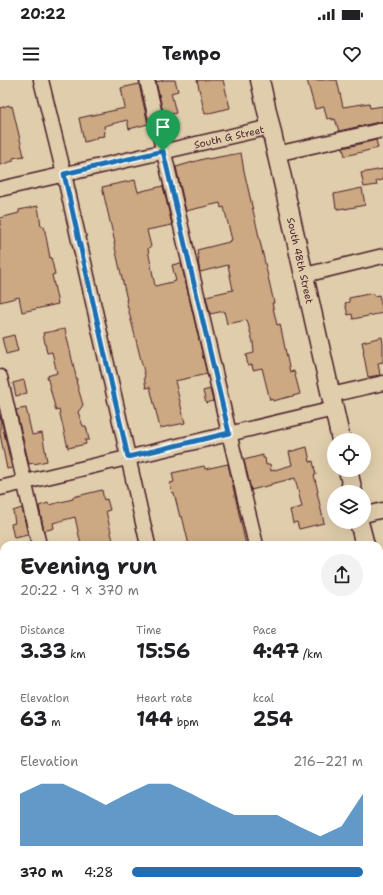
<!DOCTYPE html>
<html lang="en">
<head>
<meta charset="utf-8">
<style>
  body { margin:0; font-family:"Shantell Sans",sans-serif; background:#f2f2f2; color:#202124; height:100vh; display:flex; flex-direction:column; font-size:15px; white-space:nowrap }
  * { box-sizing:border-box; margin:0 }
  p { font-size:13px; color:#757577 }
  .icon { flex:none; width:22px; height:22px; fill:none; stroke:currentColor; stroke-width:2; stroke-linecap:round; stroke-linejoin:round }
  .map { position:relative; flex:1; overflow:hidden }
  .panel { position:absolute; left:0px; top:461px; width:383px; height:354px; display:flex; flex-direction:column; background:#fff; border-radius:12px 12px 0 0; box-shadow:0 4px 16px #0002 }
  .panel>* { flex:none }
  .controls { position:absolute; left:327px; top:353px; display:grid; gap:8px }
  .controls a { display:grid; place-items:center; width:44px; height:44px; border-radius:50%; background:#fff; box-shadow:0 4px 16px #0002; font-size:20px }
  .pin { position:absolute; display:grid; place-items:center; width:34px; height:34px; color:#fff; margin:-41px -17px; border-radius:50% 50% 50% 0; rotate:-45deg; box-shadow:0 0 4px #0007 }
  .pin .icon { rotate:45deg }
  .round { display:grid; place-items:center; flex:none; width:42px; height:42px; border-radius:21px; background:#f2f2f2 }
  .summary { display:flex; align-items:center; justify-content:space-between; height:68px; padding:0 20px }
  h1 { font-size:22px; font-weight:700; line-height:30px }
  .figures { display:grid; grid-template-columns:repeat(3,1fr); gap:6px; height:68px; padding:4px 20px }
  .figures div { display:grid; align-content:center }
  .figures b { font-size:20px; font-weight:700 }
  .figures small { font-size:11px; font-weight:400 }
  .figures p { font-size:11px }
  .chart { height:112px; padding:8px 20px }
  .chart p { display:flex; justify-content:space-between }
  .chart svg { width:100%; height:72px; margin-top:4px; fill:#1f6fb2; opacity:.7 }
  ul { padding:0 20px; list-style:none; font-size:13px }
  li { display:grid; grid-template-columns:64px 48px 1fr; align-items:center; height:30px }
  li i { height:10px; border-radius:5px; background:#1f6fb2 }
  .status { display:flex; justify-content:space-between; align-items:center; height:28px; padding:0 20px; background:#fff; direction:ltr }
  .status svg { height:11px; fill:currentColor }
  header { display:flex; justify-content:space-between; align-items:center; height:52px; padding:0 20px; background:#fff; font-size:18px; font-weight:700 }
  .map>svg:first-child { display:block }
  .building { fill:#cca982; stroke:#4a1f2b }
  .lines { fill:none; stroke-linecap:round; stroke-linejoin:round }
  .minor-casing { stroke:#4a1f2b; stroke-width:17 }
  .major-casing { stroke:#4a1f2b; stroke-width:21 }
  .minor { stroke:#dfcdab; stroke-width:14 }
  .major { stroke:#dfcdab; stroke-width:18 }
  .route-casing { stroke:#fff; stroke-width:8 }
  .route { stroke:#1f6fb2; stroke-width:5 }
  .labels { text-anchor:middle; dominant-baseline:central; stroke-width:4; stroke-linejoin:round; paint-order:stroke }
  .street-label { font-size:10px; fill:#4a1f2b; stroke:#dfcdab }
</style>
</head>
<body>
<div class="status"><b>20:22</b><svg viewBox="0 0 49 12"><path d="M0 12V9h3v3zM5 12V6h3v6zM10 12V3h3v9zM15 12V0h3v12zM26 1h20v11H26zM47 4h2v5h-2z"/></svg></div>
<header><svg class="icon" aria-label="menu" viewBox="0 0 24 24"><path d="M4 6h16M4 12h16M4 18h16"/></svg>Tempo<svg class="icon" aria-label="heart" viewBox="0 0 24 24"><path d="M12 20l-8-8c-3-5 5-10 8-4 3-6 11-1 8 4z"/></svg></header>
<div class="map">
<svg width="383" height="815" viewBox="0 0 383 815">
  <rect width="100%" height="100%" fill="#dfcdab"/>
  <filter id="ink" filterUnits="userSpaceOnUse"><feTurbulence type="fractalNoise" baseFrequency=".025" numOctaves="2"/><feDisplacementMap in="SourceGraphic" scale="8" xChannelSelector="R" yChannelSelector="G"/><feConvolveMatrix kernelMatrix="1 2 1 2 8 2 1 2 1" color-interpolation-filters="sRGB"/></filter>
  <g filter="url(#ink)">
    <path class="building" d="M 164,0 L 175,0 L 178,11 L 171,13 L 176,33 L 164,36 L 156,2 Z
      M 197,0 L 223,0 L 230,28 L 205,34 Z
      M 307,0 L 337,0 L 343,27 L 369,23 L 370,28 L 383,26 L 383,41 L 339,51 L 335,39 L 332,40 L 332,38 L 327,39 L 324,27 L 315,29 Z
      M 139,4 L 148,44 L 129,49 L 127,40 L 104,46 L 105,53 L 104,53 L 105,56 L 96,57 L 96,59 L 84,62 L 79,38 L 125,28 L 121,8 Z
      M 9,25 L 10,27 L 12,26 L 24,76 L 13,78 L 13,81 L 0,85 L 0,28 Z
      M 376,60 L 378,68 L 345,76 L 343,68 Z
      M 241,73 L 244,91 L 250,117 L 274,223 L 272,223 L 277,245 L 280,244 L 290,292 L 294,291 L 300,314 L 273,321 L 272,319 L 270,320 L 262,288 L 253,290 L 252,285 L 248,286 L 246,275 L 254,273 L 253,262 L 247,240 L 227,244 L 224,231 L 210,234 L 206,216 L 233,210 L 228,185 L 200,192 L 198,180 L 199,180 L 197,170 L 229,162 L 229,161 L 232,160 L 224,127 L 221,128 L 220,123 L 186,131 L 176,87 L 207,78 L 208,79 Z
      M 383,89 L 383,100 L 376,101 L 377,105 L 364,107 L 361,93 Z
      M 135,100 L 138,112 L 163,106 L 172,145 L 147,150 L 151,167 L 148,168 L 149,175 L 155,206 L 176,201 L 172,185 L 181,183 L 207,294 L 175,301 L 185,343 L 160,348 L 150,307 L 146,308 L 144,297 L 145,296 L 126,220 L 127,220 L 114,163 L 115,163 L 102,107 Z
      M 362,108 L 365,125 L 345,129 L 345,128 L 338,129 L 338,128 L 336,128 L 334,114 Z
      M 38,126 L 41,146 L 44,146 L 50,178 L 51,177 L 55,194 L 52,195 L 58,224 L 22,232 L 19,217 L 0,222 L 0,138 L 19,133 L 19,130 Z
      M 373,213 L 374,216 L 379,215 L 383,233 L 353,239 L 352,234 L 348,235 L 345,223 L 349,222 L 349,218 Z
      M 65,249 L 77,301 L 76,301 L 83,325 L 78,332 L 83,346 L 86,346 L 89,360 L 85,360 L 86,364 L 68,368 L 59,330 L 56,331 L 47,296 L 57,293 L 52,272 L 47,273 L 43,253 Z
      M 14,255 L 18,271 L 6,274 L 2,258 Z
      M 382,257 L 383,264 L 383,282 L 378,283 L 380,295 L 368,297 L 363,271 L 364,271 L 362,262 Z
      M 24,300 L 27,313 L 16,316 L 13,303 Z
      M 210,309 L 213,321 L 206,323 L 203,311 Z
      M 26,328 L 32,355 L 42,353 L 47,381 L 34,384 L 34,383 L 29,384 L 16,330 Z
      M 0,335 L 12,388 L 7,389 L 0,354 Z
      M 307,367 L 310,382 L 313,381 L 316,395 L 314,395 L 318,412 L 317,412 L 324,443 L 299,449 L 297,442 L 293,443 L 290,430 L 302,427 L 295,398 L 271,404 L 271,405 L 251,410 L 244,380 L 263,375 L 263,378 L 265,378 L 266,385 L 270,384 L 271,391 L 292,385 L 289,372 Z
      M 228,384 L 246,465 L 189,465 L 182,436 L 180,437 L 174,413 L 172,413 L 170,403 L 174,402 L 172,393 L 204,386 L 205,389 Z
      M 102,410 L 104,420 L 107,419 L 110,430 L 106,431 L 114,465 L 81,465 L 75,437 L 53,443 L 54,448 L 44,451 L 39,426 L 48,423 L 49,425 L 73,419 L 73,417 Z
      M 22,428 L 28,455 L 14,458 L 11,444 L 15,443 L 13,431 Z"/>
    <g class="lines">
      <defs>
        <g id="minor">
          <path d="M 41,0 L 64,94 L 148,465"/>
          <path d="M 147,0 L 229,353 L 256,465"/>
          <path d="M 276,74 L 383,50"/>
          <path id="s1" d="M 0,109 L 271,47"/>
          <path d="M 305,195 L 383,176"/>
          <path d="M 0,297 L 39,465"/>
          <path d="M 331,315 L 383,303"/>
          <path d="M 0,408 L 334,329"/>
          <path d="M 364,435 L 383,430"/>
          <path d="M 379,572 L 383,571"/>
          <path d="M 0,664 L 4,663"/>
          <path d="M 379,670 L 383,669"/>
          <path d="M 0,765 L 4,763"/>
          <path d="M 379,780 L 383,779"/>
          <path d="M 0,806 L 2,815"/>
          <path d="M 229,815 L 247,811"/>
        </g>
        <g id="major">
          <path id="s2" d="M 260,0 L 341,360"/>
          <path d="M 348,390 L 353,412"/>
          <path d="M 359,442 L 365,465"/>
          <path d="M 379,522 L 383,538"/>
        </g>
      </defs>
      <use href="#minor" class="minor-casing"/>
      <use href="#major" class="major-casing"/>
      <use href="#minor" class="minor"/>
      <use href="#major" class="major"/>
    </g>
  </g>
  <g class="lines" filter="url(#ink)">
    <defs>
      <path id="route" d="M 163,71 L 229,353 L 128,377 L 64,94 Z"/>
    </defs>
    <use href="#route" class="route-casing"/>
    <use href="#route" class="route"/>
  </g>
  <g class="labels">
    <g class="street-label">
      <text stroke="none"><textPath href="#s1" startOffset="235">South G Street</textPath></text>
      <text stroke="none"><textPath href="#s2" startOffset="185">South 48th Street</textPath></text>
    </g>
  </g>
</svg>
<div class="controls">
<a><svg class="icon" aria-label="locate" viewBox="0 0 24 24"><circle cx="12" cy="12" r="6"/><path d="M12 2v4M12 18v4M2 12h4M18 12h4"/></svg></a>
<a><svg class="icon" aria-label="layers" viewBox="0 0 24 24"><path d="M12 4l9 5-9 5-9-5zM3 14l9 5 9-5"/></svg></a>
</div>
<div class="pin" style="left:163px;top:71px;background:#1e9e55"><svg class="icon" aria-label="arrive" viewBox="0 0 24 24"><path d="M6 21V4h12l-3 4 3 4H6"/></svg></div>
<section class="panel">
<div class="summary"><div><h1>Evening run</h1><p>20:22 · 9 × 370 m</p></div><a class="round"><svg class="icon" aria-label="share" viewBox="0 0 24 24"><path d="M12 15V3M7 8l5-5 5 5M5 13v7h14v-7"/></svg></a></div>
<div class="figures">
<div><p>Distance</p><b>3.33<small> km</small></b></div>
<div><p>Time</p><b>15:56</b></div>
<div><p>Pace</p><b>4:47<small> /km</small></b></div>
</div>
<div class="figures">
<div><p>Elevation</p><b>63<small> m</small></b></div>
<div><p>Heart rate</p><b>144<small> bpm</small></b></div>
<div><p>kcal</p><b>254</b></div>
</div>
<div class="chart"><p><span>Elevation</span>216–221 m</p>
<svg viewBox="0 0 160 44" preserveAspectRatio="none"><path d="M0 44V12L10 6L20 6L30 12L40 19L50 12L60 6L70 6L80 12L90 19L100 25L110 25L120 25L130 32L140 38L150 32L160 12V44z"/></svg>
</div>
<ul>
<li><b>370 m</b>4:28<i style="width:100%"></i></li>
</ul>
</section>
</div>
</body>
</html>
